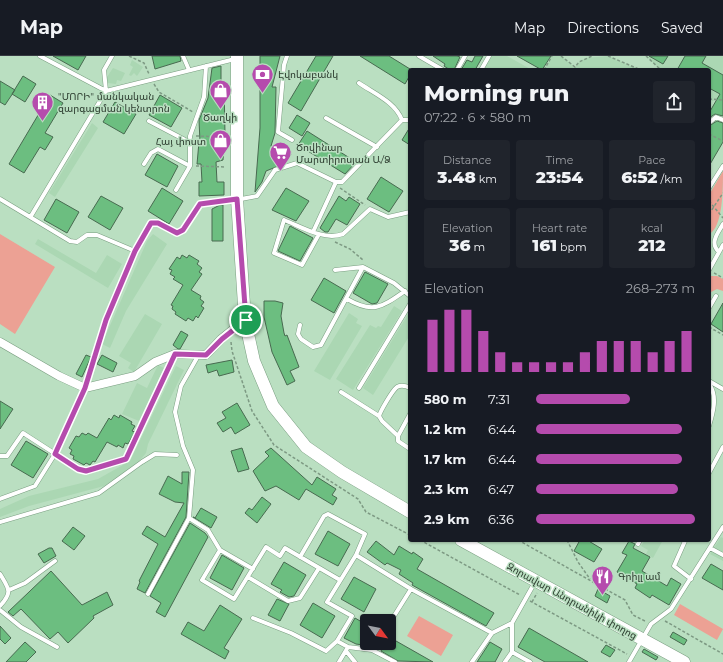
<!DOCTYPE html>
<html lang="en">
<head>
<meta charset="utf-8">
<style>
  body { margin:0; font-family:Montserrat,"Noto Sans Armenian",sans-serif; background:#20242c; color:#f1f3f6; height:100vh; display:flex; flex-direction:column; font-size:15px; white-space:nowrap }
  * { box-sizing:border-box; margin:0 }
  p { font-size:13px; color:#9ea1a6 }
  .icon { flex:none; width:22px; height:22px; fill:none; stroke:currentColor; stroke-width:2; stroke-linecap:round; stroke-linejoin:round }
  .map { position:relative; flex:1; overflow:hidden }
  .details { position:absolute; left:408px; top:12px; width:303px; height:474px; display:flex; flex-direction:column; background:#171b24; border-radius:4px; box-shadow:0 1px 3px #0004 }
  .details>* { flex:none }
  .needle { width:26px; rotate:122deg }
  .tools { position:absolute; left:360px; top:558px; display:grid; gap:8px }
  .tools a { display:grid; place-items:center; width:36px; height:36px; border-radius:4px; background:#171b24; box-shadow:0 1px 3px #0004; font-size:20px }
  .pin { position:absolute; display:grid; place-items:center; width:34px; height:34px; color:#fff; margin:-17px; border:2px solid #fff; border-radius:50%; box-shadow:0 1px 4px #0007 }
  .round { display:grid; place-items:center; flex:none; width:42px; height:42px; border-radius:4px; background:#20242c }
  .headline { display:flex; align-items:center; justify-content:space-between; height:68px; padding:0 16px }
  h1 { font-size:22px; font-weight:800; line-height:30px }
  .metrics { display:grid; grid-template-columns:repeat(3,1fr); gap:6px; height:68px; padding:4px 16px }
  .metrics div { display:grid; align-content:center; border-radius:4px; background:#20242c; text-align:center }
  .metrics b { font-size:17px; font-weight:800 }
  .metrics small { font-size:11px; font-weight:400 }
  .metrics p { font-size:11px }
  .chart { height:112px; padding:8px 16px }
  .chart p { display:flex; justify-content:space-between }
  .chart svg { width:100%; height:72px; margin-top:4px; stroke:#b54bad; stroke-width:6 }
  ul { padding:0 16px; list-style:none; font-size:13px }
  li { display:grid; grid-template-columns:64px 48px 1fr; align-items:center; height:30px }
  li i { height:10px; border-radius:5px; background:#b54bad }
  header { display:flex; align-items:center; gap:24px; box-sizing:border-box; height:56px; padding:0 20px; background:#171b24; border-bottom:1px solid #363941 }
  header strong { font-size:19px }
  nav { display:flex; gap:22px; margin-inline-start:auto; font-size:14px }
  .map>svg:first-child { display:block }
  .built { fill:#abd7b3 }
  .green { fill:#eca194 }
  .building { fill:#6cbe80; stroke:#486a50 }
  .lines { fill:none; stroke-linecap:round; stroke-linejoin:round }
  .lane-casing { stroke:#7a9e81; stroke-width:5 }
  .street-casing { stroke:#7a9e81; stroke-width:9 }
  .secondary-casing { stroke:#7a9e81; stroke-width:13 }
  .path { stroke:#7d9983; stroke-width:1.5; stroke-dasharray:3 2; stroke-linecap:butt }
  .lane { stroke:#fff; stroke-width:4 }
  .street { stroke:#fff; stroke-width:8 }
  .secondary { stroke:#fff; stroke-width:12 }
  .route-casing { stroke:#fff; stroke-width:8 }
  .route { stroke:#b54bad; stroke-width:5 }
  .labels { text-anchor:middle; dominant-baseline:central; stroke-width:3; stroke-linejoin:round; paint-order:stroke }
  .poi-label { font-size:10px; fill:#2c3c2f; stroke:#badfc1; text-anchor:start }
  .street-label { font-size:10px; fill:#2c3c2f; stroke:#badfc1 }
</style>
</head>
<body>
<header>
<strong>Map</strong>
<nav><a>Map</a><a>Directions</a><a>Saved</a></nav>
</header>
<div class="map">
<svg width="723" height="606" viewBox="0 0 723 606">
  <rect width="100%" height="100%" fill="#badfc1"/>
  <path class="built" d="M 489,0 L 507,0 L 532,14 L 481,14 Z
    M 552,0 L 561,0 L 575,11 L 579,6 L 586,2 L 608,0 L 641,14 L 544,14 Z
    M 646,0 L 723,0 L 723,44 L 712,45 L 709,43 L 709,14 L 661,14 Z
    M 132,4 L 143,11 L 137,20 L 134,17 L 131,20 L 129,19 L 133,11 L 130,9 Z
    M 113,12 L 125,17 L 121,25 L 117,24 L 116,28 L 108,27 L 107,21 Z
    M 92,67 L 98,72 L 55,141 L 49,137 Z
    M 153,178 L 167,188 L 126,255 L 110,292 L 102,288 L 147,185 Z
    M 38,183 L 96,217 L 107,199 L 122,208 L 108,232 L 35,188 Z
    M 394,250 L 402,255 L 353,334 L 336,323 L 370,269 L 376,272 L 378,270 L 381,271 Z
    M 410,255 L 410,279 L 373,339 L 363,332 Z
    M 349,257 L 358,263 L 356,267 L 362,270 L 330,324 L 314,315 Z
    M 145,258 L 162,268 L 134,316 L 128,312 L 131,307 L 119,300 Z
    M 158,309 L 164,312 L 139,365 L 122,358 L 137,327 L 147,332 Z
    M 176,310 L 184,314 L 148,388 L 146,397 L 135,410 L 104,430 L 29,450 L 0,461 L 0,453 L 29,440 L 98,423 L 130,405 Z
    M 721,481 L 723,482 L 723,505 L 710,498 Z
    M 645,484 L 663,484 L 653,502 L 646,498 L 648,494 L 641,490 Z"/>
  <path class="green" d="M 723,115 C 723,132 723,172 709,178 L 709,139 Z
    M 0,178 L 55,211 L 15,278 L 0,268 Z
    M 710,220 L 717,220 L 723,223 L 723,235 L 717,233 L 711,236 L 709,240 Z
    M 680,548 L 723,573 L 717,584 L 674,559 Z
    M 419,560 L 453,579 L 441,600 L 407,580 Z"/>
  <path class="building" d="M 53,0 L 86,0 L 78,14 Z
    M 152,0 L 180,0 L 181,5 L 155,13 Z
    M 260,0 L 280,0 L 272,31 L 276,31 L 275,77 L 271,90 L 274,90 L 274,96 L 291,98 L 286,107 L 266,115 L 262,126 L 255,136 L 260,72 Z
    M 316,0 L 333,0 L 301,55 L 288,47 Z
    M 360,0 L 389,0 L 410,13 L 410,19 L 405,28 Z
    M 433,0 L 457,0 L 460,1 L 454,14 L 450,14 L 444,10 L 445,8 Z
    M 475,0 L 483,0 L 475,14 L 461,14 L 467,4 L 472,6 Z
    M 517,0 L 551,0 L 542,14 Z
    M 649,0 L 668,0 L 663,8 Z
    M 685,0 L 706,0 L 702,7 L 723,19 L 723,60 L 715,58 L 709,62 L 709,57 L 720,38 L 709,32 L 709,14 L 677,14 Z
    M 221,10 L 221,25 L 224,26 L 225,78 L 223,104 L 216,106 L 217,126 L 224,126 L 224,139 L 199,140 L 199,126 L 202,126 L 201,108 L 197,108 L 199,86 L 200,86 L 199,64 L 208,42 L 212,12 Z
    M 23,20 L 36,28 L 25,46 L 12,38 Z
    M 0,25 L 15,34 L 5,49 L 0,46 Z
    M 50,39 L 63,47 L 45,77 L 53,81 L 45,94 L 40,91 L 24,117 L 9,108 Z
    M 160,39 L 182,52 L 171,71 L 149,59 Z
    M 115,46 L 136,58 L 124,78 L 103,66 Z
    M 297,59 L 310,67 L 302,80 L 289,72 Z
    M 717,65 L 723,67 L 723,86 L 709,110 L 709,70 Z
    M 410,71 L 410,89 L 402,84 Z
    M 307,75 L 356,106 L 345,118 L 298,89 Z
    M 157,98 L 178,110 L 167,131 L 145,119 Z
    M 381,121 L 403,135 L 389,156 L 367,143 Z
    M 162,132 L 183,145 L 169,168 L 148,155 Z
    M 286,132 L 309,145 L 296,165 L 272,154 Z
    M 101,140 L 123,152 L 110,174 L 88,161 Z
    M 339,140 L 346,145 L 349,141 L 360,148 L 347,169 L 336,163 L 328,176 L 325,176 L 320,172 Z
    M 56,143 L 79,156 L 67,177 L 44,164 Z
    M 220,149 L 223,149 L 223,185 L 212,185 L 212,153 Z
    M 290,170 L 313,182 L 300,205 L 278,195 Z
    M 182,199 L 187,202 L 189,199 L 199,205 L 197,208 L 202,212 L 199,216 L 202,218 L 191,234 L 201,240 L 200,243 L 204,246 L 201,250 L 204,252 L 198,262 L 196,260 L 193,265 L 188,262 L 186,265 L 175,258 L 176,256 L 172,253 L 173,250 L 171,249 L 183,229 L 173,223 L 175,221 L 170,218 L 172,214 L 169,213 L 177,201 L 180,203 Z
    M 365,216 L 388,228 L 377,247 L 372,248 L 353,237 Z
    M 324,222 L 346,235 L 334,257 L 311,244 Z
    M 264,245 L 275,245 L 283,247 L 281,260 L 284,277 L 285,280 L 287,279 L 299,311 L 290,315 L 295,325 L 287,329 L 272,296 L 264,261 Z
    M 723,247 L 723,276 L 711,268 Z
    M 181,275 L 188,279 L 180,293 L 178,293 L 173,289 Z
    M 86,299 L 91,301 L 82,321 L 76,318 Z
    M 102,299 L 117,307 L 113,316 L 97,308 Z
    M 232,304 L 234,316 L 219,320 L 217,314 L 208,317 L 206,309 Z
    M 0,345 L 13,353 L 0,373 Z
    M 237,347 L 250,369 L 235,378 L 231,371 L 223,376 L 217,367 L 226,362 L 222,356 Z
    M 114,359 L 119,362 L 120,359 L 132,366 L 131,368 L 135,370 L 132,375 L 135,376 L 128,388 L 125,387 L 123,392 L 118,389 L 117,391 L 107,386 L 95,406 L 93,405 L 90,409 L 86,407 L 84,409 L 73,403 L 74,400 L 70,398 L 72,394 L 69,392 L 76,380 L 79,381 L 82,377 L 86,379 L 88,377 L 97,382 L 109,362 L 111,364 Z
    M 26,385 L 48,398 L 33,422 L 11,409 Z
    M 242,392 L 249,413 L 238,416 L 231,395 Z
    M 271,392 L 312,429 L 317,421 L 336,433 L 332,439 L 337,442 L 333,449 L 306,433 L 299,444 L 276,430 L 265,435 L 253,415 L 269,400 L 265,396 Z
    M 182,416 L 189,416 L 186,461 L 145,537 L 137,533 L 140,526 L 139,525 L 158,488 L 142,478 L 147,470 L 165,481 L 184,447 L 175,446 L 159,438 L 168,420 L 182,428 Z
    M 262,441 L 271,448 L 257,467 L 245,457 L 249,452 L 252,454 Z
    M 201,452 L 217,461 L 211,472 L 193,461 L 195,462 Z
    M 190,467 L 205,477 L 208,481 L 165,561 L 156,556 L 161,547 L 150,540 Z
    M 73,471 L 85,480 L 74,494 L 62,485 Z
    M 328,475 L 350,488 L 338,510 L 315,498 Z
    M 580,484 L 587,484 L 602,493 L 594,506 L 574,495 Z
    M 376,485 L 394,499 L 399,490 L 412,498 L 413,496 L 423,503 L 417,513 L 494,557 L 486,570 L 412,529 L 413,527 L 399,518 L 401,514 L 387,507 L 385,509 L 367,496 Z
    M 629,485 L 635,488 L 633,492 L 650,501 L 642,515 L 667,530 L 671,522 L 681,528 L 669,549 L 652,539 L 650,542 L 635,532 L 637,528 L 617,516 L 627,499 L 622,497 Z
    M 49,492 L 52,492 L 56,500 L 44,507 L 38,498 Z
    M 222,499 L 244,512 L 232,534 L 210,522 Z
    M 284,506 L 306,519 L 294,540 L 289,541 L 280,536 L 282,534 L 271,528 Z
    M 711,508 L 723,515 L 723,534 L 702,522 Z
    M 51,515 L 82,549 L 107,536 L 113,549 L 93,560 L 94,562 L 68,587 L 58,576 L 50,583 L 49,582 L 21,553 L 13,560 L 8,556 Z
    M 354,521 L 376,533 L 364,556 L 341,543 Z
    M 598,533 L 610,540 L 607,547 L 595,540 Z
    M 277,543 L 289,548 L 280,565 L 268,559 Z
    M 313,547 L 335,560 L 322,582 L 300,569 Z
    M 220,549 L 242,563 L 224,592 L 229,595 L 225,603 L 181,578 L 188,566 L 204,575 Z
    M 355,562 L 367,569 L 367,588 L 365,587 L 363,589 L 356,588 L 344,582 Z
    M 0,570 L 11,582 L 5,588 L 0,583 Z
    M 529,572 L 588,606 L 545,606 L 518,591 Z
    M 673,576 L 687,584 L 684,589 L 670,581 Z
    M 389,581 L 433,606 L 398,605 L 381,595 L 385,587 L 389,587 Z
    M 25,586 L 36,596 L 26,606 L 6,606 Z
    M 490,586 L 502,593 L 495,606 L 477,606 Z
    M 606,589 L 615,594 L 610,601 L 601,596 Z
    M 644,593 L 658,601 L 656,604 L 642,596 Z"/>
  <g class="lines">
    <defs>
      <path id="lane" d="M 40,0 L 106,35 L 235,3
        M 183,0 L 189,14
        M 287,0 L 284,9 L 278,76 L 292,84
        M 419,0 L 443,14
        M 457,14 L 465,0
        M 481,14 L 489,0
        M 359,27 C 375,38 395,46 402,64
        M 326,62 L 377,91
        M 149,65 L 189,86
        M 709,67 L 716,61 L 723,64
        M 144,108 L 151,97 L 158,93 L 190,110
        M 709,132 L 723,110
        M 176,134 L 190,110 L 190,80 L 204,41 L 206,10
        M 0,143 L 70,185 L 77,186 L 87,179 L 97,179 L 135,195
        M 241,143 L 257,140 L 275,114 L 297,107 L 336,126 L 342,126 L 402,64 L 410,64
        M 31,160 L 106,35 L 104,14 L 112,0
        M 313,176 L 336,126
        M 319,178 L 302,209 L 274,197 L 284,164 C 302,171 324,185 343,178 L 370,153 L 388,161 L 410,156
        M 719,196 C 709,187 718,177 723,168
        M 335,214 L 363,211 L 394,227 L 410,240
        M 709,214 L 723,189
        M 347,243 C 373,258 382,251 405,235
        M 709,252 L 716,240
        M 300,269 L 298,278 L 301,283 L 313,291 L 321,289 L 363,211
        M 709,325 L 723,333
        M 709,328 C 718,340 713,357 709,370
        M 359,332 L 410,248
        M 341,336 L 379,360
        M 410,358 L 398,380 L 398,385 L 410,393
        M 398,380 L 382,365 L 379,360 C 381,354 392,335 397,331 C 401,329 406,330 410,332
        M 0,400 L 7,400 L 23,377 L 82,415 L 86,415 L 126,403 L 175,299
        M 709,417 L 723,391
        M 0,443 L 35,430 L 55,398 L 85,332 L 106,264 L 135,195 L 151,167 L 158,167 L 177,177 L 183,174 L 200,148 L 235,144
        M 189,462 L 208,474 L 220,494 L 202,524 L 234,543 L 266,491 L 280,500 L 285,492 L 340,524
        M 0,466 L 99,437 L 142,406 L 155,398 L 177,399
        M 685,485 L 674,510 L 691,523
        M 638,488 L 640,484
        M 710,492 L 723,499
        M 220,494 L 253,513
        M 356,499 L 411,533 L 492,577 L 512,567
        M 300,501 L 324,460 L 328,458 L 365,478 L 356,499 L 327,546 L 352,560 L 337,585
        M 0,518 C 9,533 13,536 0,550
        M 248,521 L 288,545 L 300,542 L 319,512
        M 9,534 L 25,527 L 55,505
        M 148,538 L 189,462 L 193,414 L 183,390 L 175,356 L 181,330 L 198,300
        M 0,554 L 21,571 L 57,591
        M 253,562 L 291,577 L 326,595 L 337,585 L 348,591 L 372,594 L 395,606
        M 389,568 L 411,533
        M 372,594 L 377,587
        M 346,595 L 355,606
        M 512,596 L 530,606
        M 339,606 L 348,591
        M 472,606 L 492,577
        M 505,606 L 512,596 L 512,567 L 535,526
        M 629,606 L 651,568 L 671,553 L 723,471"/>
      <path id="street" d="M 0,286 L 59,320 L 85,332 L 135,320 L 155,306 L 175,298 L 206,299 L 221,283 L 247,262"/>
      <path id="secondary" d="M 237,0 L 237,143 L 245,264 L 254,305 L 273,350 L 306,391 L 342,416 L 410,456
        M 461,484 L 684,606"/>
    </defs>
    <use href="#lane" class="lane-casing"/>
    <use href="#street" class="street-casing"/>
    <use href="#secondary" class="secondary-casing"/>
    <path class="path" d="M 129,0 L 144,7 L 149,18
      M 561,0 L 575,11 L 579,6 L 592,0
      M 608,0 L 641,14
      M 646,0 L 661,14
      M 544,14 L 552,0
      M 154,28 L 159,36 L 193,56
      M 709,43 L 723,44
      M 709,78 L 723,85
      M 196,80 L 227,81
      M 196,110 L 226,111
      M 340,132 L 365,149
      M 709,145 L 723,162
      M 709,158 L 723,137
      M 335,186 L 350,193 L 363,204
      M 714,217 L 723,222
      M 709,271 L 723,279
      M 231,286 L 232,295 L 252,355 L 274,389 L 358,443 L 366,456 L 410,479
      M 420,484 L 520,539
      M 518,484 L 625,544 L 633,559 L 645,565
      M 567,484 L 578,506 L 590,523
      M 530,545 L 627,598
      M 532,546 L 537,537
      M 665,565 L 723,598"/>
    <use href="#lane" class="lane"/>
    <use href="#street" class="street"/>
    <use href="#secondary" class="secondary"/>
  </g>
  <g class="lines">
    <defs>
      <path id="route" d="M 237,143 L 246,264 L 222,283 L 206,299 L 175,298 L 126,403 L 86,415 L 78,413 L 55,398 L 85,332 L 106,264 L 135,195 L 151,167 L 158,167 L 177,177 L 183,174 L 200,148 Z"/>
    </defs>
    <use href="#route" class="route-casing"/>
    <use href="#route" class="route"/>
  </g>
  <defs>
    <symbol id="bank-pin" viewBox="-11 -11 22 30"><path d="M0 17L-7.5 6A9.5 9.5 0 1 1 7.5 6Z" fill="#b54bad" stroke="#badfc1"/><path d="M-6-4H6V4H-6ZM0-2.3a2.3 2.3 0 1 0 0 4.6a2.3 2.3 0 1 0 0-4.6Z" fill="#fff"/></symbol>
    <symbol id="shop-pin" viewBox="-11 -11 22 30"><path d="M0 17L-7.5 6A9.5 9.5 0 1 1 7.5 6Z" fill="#b54bad" stroke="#badfc1"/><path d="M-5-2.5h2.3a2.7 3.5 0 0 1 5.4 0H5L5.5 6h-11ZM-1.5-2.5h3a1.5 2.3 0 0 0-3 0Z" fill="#fff"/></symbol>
    <symbol id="building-pin" viewBox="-11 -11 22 30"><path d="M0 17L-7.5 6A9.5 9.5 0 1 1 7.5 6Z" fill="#b54bad" stroke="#badfc1"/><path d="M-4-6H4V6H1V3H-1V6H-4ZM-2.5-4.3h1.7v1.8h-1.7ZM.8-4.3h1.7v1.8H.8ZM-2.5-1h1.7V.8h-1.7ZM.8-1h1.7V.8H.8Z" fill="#fff"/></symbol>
    <symbol id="supermarket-pin" viewBox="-11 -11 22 30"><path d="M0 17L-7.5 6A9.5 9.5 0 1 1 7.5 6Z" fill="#b54bad" stroke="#badfc1"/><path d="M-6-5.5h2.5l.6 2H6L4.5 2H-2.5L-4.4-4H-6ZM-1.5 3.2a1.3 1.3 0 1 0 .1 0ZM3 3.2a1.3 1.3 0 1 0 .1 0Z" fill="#fff"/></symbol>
    <symbol id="restaurant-pin" viewBox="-11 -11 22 30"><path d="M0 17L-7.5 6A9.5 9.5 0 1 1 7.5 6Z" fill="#b54bad" stroke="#badfc1"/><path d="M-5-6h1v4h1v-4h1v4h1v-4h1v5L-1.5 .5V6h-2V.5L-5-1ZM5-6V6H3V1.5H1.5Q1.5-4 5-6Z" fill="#fff"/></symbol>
  </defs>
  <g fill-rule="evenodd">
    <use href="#bank-pin" x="250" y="6" width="25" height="34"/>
    <use href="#shop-pin" x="208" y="22" width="25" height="34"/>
    <use href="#building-pin" x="30" y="34" width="25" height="34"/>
    <use href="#shop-pin" x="208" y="72" width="25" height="34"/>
    <use href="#supermarket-pin" x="268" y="84" width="25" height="34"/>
    <use href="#restaurant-pin" x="590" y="508" width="25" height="34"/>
  </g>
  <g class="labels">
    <g class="poi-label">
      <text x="278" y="18">Էվոկաբանկ</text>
      <text x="58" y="40">"ՄՈՐԻ" մանկական<tspan x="58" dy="12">զարգացման կենտրոն</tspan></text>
      <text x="220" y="61" text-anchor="middle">Ծաղկի</text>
      <text x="206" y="85" text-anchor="end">Հայ փոստ</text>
      <text x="296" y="91">Ծովինար<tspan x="296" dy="12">Մարտիրոսյան Ա/Ձ</tspan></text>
      <text x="618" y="520">Գրիլլ ամ</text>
    </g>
    <g class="street-label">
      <text transform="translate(572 545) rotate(29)">Զորավար Անդրանիկի փողոց</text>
    </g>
  </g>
</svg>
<div class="tools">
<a><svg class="needle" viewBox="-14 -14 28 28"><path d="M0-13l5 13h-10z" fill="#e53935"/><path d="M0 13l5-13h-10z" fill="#9ea1a6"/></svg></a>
</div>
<div class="pin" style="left:246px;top:264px;background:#1e9e55"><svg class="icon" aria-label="arrive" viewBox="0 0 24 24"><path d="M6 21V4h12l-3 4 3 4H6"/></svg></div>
<section class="details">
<div class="headline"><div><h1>Morning run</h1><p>07:22 · 6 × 580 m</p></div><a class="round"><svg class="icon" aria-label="share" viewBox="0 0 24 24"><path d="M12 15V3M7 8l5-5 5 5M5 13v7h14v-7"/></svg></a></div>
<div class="metrics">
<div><p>Distance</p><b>3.48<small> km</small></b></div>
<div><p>Time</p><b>23:54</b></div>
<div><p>Pace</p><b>6:52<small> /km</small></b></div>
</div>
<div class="metrics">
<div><p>Elevation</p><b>36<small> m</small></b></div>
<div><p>Heart rate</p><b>161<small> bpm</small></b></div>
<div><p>kcal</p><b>212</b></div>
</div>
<div class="chart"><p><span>Elevation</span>268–273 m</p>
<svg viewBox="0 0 160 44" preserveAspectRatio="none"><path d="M5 44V12M15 44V6M25 44V6M35 44V19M45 44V32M55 44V38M65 44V38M75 44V38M85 44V38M95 44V32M105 44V25M115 44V25M125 44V25M135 44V32M145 44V25M155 44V19"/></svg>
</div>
<ul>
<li><b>580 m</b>7:31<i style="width:59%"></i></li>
<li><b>1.2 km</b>6:44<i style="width:92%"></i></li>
<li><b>1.7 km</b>6:44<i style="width:92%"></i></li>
<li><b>2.3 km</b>6:47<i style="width:89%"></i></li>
<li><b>2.9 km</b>6:36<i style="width:100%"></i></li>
</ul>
</section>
</div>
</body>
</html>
